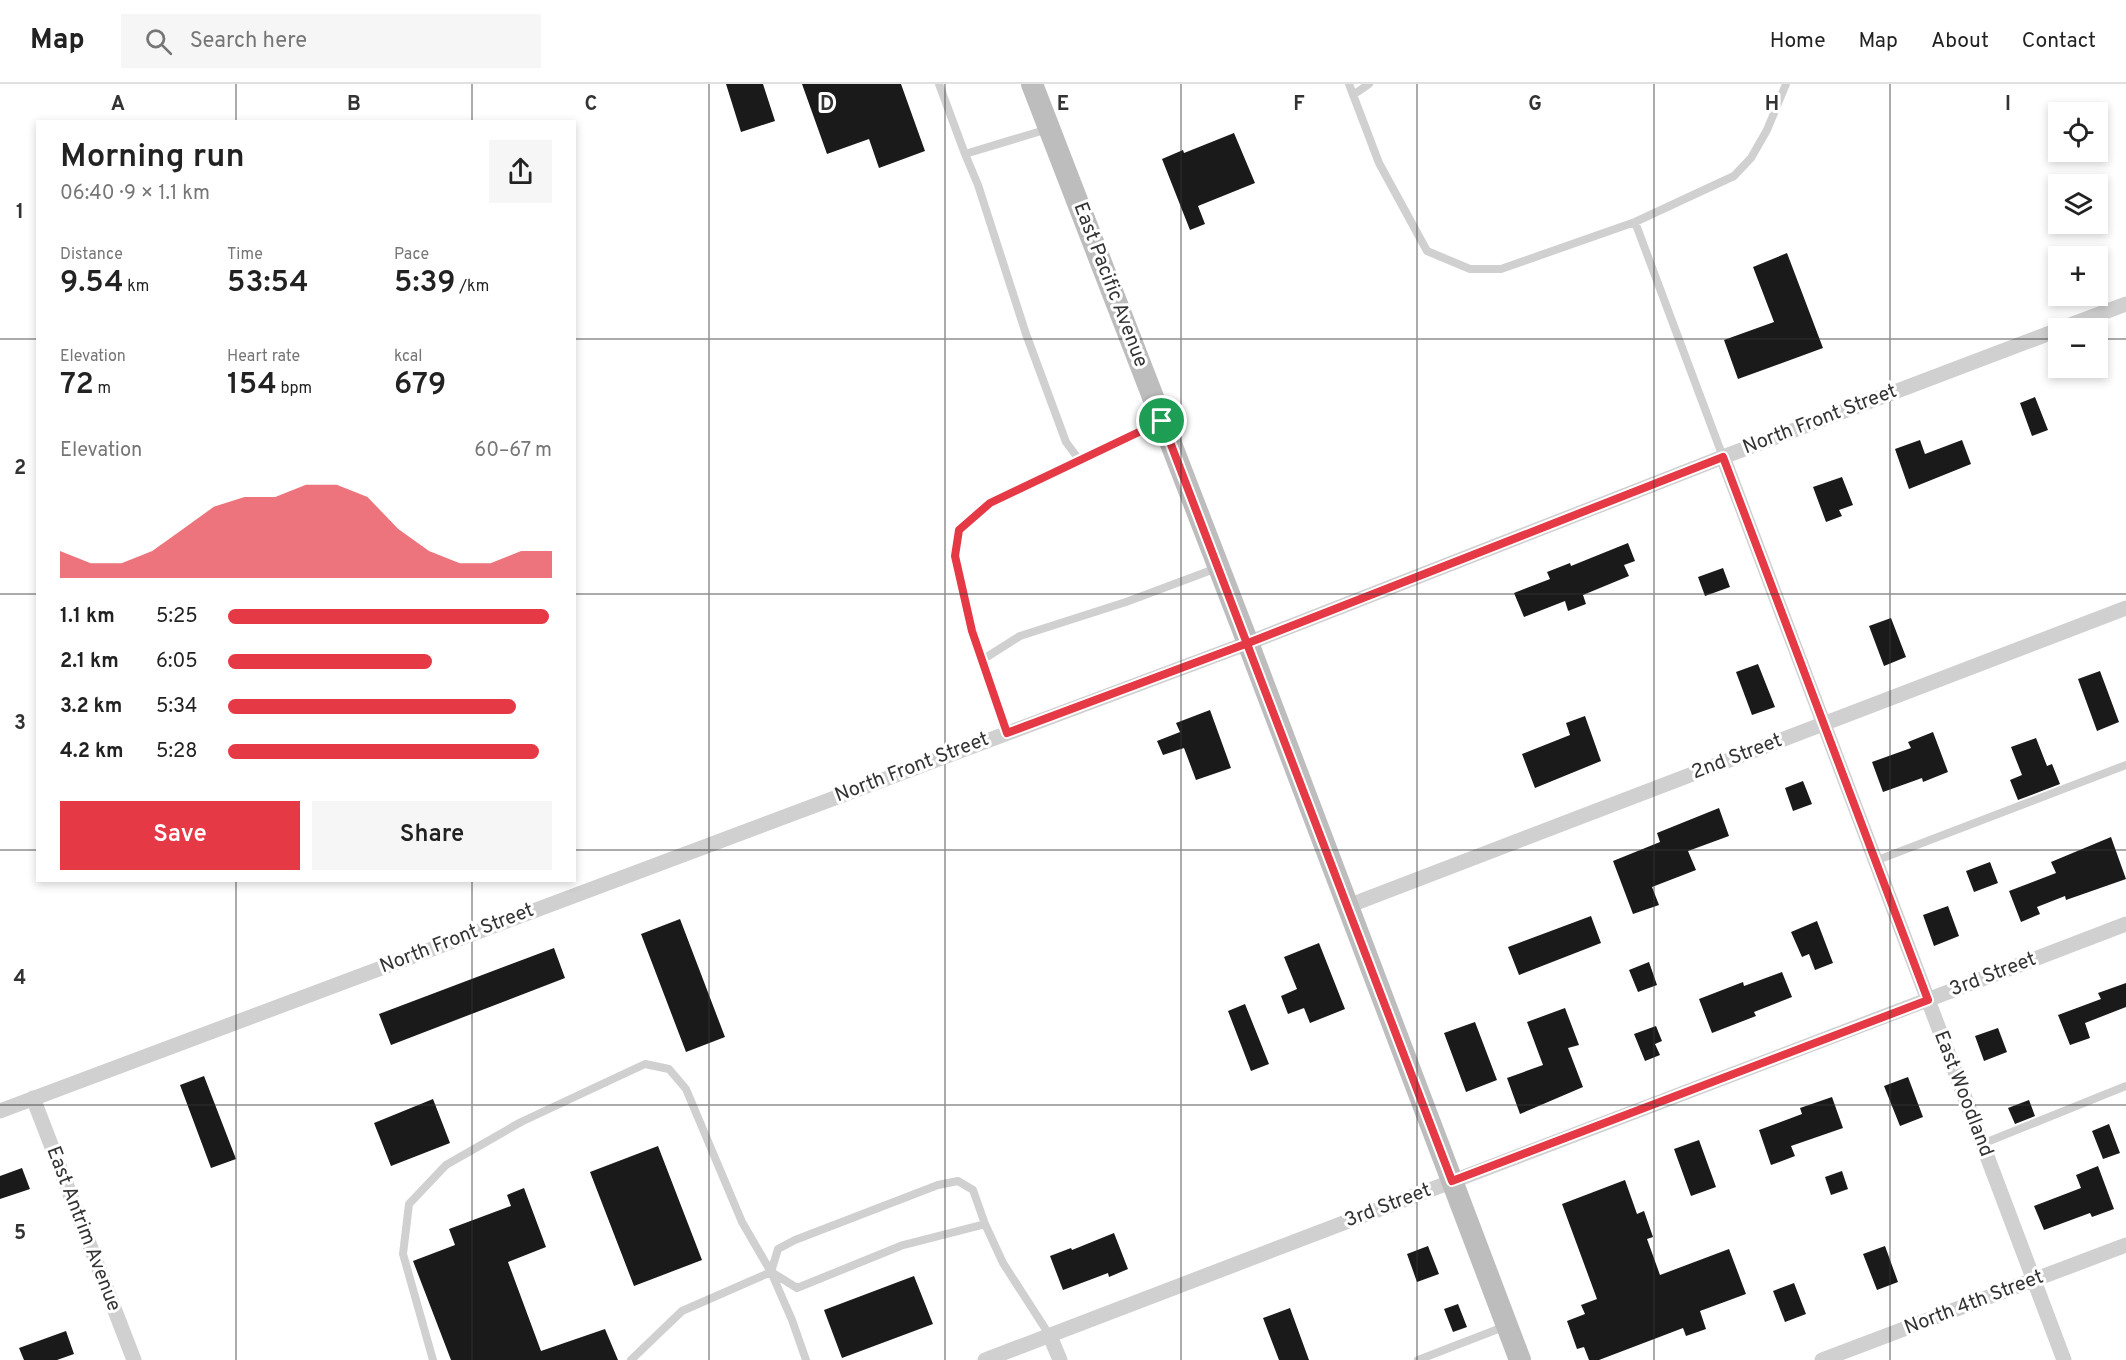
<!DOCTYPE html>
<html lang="en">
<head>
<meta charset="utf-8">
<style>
  body { margin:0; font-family:Overpass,sans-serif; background:#f6f6f6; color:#222; height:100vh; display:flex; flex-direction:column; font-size:22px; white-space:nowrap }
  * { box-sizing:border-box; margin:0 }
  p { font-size:20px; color:#767676 }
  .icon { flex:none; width:33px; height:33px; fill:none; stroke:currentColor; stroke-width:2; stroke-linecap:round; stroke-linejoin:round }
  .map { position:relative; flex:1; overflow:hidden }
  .sheet { position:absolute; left:36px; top:36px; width:540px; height:762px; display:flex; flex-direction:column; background:#fff; border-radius:0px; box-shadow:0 3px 9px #0003 }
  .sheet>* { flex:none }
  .buttons { position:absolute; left:2048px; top:18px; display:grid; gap:12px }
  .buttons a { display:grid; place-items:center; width:60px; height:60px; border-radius:0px; background:#fff; box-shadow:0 3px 9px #0003; font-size:30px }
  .pin { position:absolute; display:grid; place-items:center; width:51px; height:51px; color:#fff; margin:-26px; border:3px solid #fff; border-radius:50%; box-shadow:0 2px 6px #0007 }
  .round { display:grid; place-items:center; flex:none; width:63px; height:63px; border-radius:0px; background:#f6f6f6 }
  .overview { display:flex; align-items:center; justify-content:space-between; height:102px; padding:0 24px }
  h1 { font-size:33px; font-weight:600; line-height:45px }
  .stats { display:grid; grid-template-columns:repeat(3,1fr); gap:9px; height:102px; padding:6px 24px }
  .stats div { display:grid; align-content:center }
  .stats b { font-size:30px; font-weight:600 }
  .stats small { font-size:16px; font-weight:400 }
  .stats p { font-size:16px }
  .chart { height:168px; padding:12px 24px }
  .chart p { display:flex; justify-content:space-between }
  .chart svg { width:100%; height:108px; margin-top:6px; fill:#e63946; opacity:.7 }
  .primary-button { display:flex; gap:12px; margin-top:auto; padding:12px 24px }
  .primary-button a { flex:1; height:69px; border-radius:0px; background:#e63946; color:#fff; font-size:24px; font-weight:600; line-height:69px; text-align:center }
  .primary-button a+a { background:#f6f6f6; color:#222 }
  ul { padding:0 24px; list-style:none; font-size:20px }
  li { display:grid; grid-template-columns:96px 72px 1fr; align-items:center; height:45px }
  li i { height:15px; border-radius:8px; background:#e63946 }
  header { display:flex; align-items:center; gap:36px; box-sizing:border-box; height:84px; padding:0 30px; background:#fff; border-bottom:2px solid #e0e0e0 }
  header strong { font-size:28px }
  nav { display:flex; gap:33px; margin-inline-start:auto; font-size:21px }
  .search { width:420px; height:54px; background:#f6f6f6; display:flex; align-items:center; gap:15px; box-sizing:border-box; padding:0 21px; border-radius:0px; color:#767676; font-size:22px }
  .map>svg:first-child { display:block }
  .building { fill:#1a1a1a }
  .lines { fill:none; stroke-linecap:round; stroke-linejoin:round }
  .lane { stroke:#d0d0d0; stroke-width:8 }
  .street { stroke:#d0d0d0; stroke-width:15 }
  .secondary { stroke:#bdbdbd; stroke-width:22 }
  .route-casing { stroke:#fff; stroke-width:12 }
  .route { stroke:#e63946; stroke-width:8 }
  .grid { fill:none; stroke:#333; stroke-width:1.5; stroke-opacity:0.55 }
  .labels { text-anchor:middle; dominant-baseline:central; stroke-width:6; stroke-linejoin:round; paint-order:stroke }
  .street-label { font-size:20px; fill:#333; stroke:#fff }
  .grid-label { font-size:20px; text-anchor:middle; font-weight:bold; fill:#333; stroke:#fff; stroke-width:6; stroke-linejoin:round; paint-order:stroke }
</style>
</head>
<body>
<header>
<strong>Map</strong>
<div class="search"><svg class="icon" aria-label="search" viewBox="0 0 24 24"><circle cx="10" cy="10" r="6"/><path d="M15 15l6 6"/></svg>Search here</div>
<nav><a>Home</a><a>Map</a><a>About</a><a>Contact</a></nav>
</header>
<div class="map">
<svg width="2126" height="1276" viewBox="0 0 2126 1276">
  <rect width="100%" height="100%" fill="#fff"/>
  <path class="building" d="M 726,0 L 763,0 L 775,37 L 741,48 Z
    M 802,0 L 901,0 L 925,67 L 879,84 L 869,55 L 827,70 Z
    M 1234,49 L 1255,99 L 1198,122 L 1205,140 L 1190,146 L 1162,75 L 1183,66 L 1184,69 Z
    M 1787,169 L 1823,264 L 1738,295 L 1724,256 L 1774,238 L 1753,183 Z
    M 2035,313 L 2048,346 L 2032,352 L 2020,319 Z
    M 1920,356 L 1925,370 L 1962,356 L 1971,380 L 1909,405 L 1895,365 Z
    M 1842,393 L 1853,421 L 1839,426 L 1842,432 L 1826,438 L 1813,403 Z
    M 1628,459 L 1635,477 L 1624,481 L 1629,492 L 1583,511 L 1586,520 L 1568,527 L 1565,517 L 1524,533 L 1514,509 L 1550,495 L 1547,488 L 1570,479 L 1571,482 Z
    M 1723,484 L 1730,503 L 1705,512 L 1698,493 Z
    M 1891,534 L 1906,573 L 1884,582 L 1869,542 Z
    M 1758,580 L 1775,623 L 1752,631 L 1736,588 Z
    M 2100,587 L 2119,638 L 2097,647 L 2078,595 Z
    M 1210,626 L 1231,684 L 1196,696 L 1184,664 L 1163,671 L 1157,657 L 1180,648 L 1176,639 Z
    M 1585,632 L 1601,677 L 1535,704 L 1522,670 L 1570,651 L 1566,639 Z
    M 1933,648 L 1948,688 L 1923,698 L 1922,694 L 1883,708 L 1872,678 L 1911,664 L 1908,658 Z
    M 2036,654 L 2047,682 L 2052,680 L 2060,700 L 2018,716 L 2010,696 L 2022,691 L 2011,663 Z
    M 1803,697 L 1812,720 L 1793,727 L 1785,704 Z
    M 1719,724 L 1729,752 L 1688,767 L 1696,786 L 1652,803 L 1659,821 L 1633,830 L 1613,777 L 1660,758 L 1657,749 Z
    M 2111,753 L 2126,795 L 2066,816 L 2065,812 L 2037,823 L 2040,830 L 2021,838 L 2009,807 L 2056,789 L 2051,778 Z
    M 1990,778 L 1998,799 L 1974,808 L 1966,787 Z
    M 1948,822 L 1959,852 L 1934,862 L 1923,831 Z
    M 1591,832 L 1601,859 L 1519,891 L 1508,863 Z
    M 680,835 L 725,953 L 686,968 L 641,850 Z
    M 1817,837 L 1833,879 L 1815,886 L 1809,870 L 1802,873 L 1791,848 Z
    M 1319,859 L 1345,925 L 1310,939 L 1304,924 L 1288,930 L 1281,912 L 1297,905 L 1284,873 Z
    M 554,864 L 565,894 L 391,961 L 379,930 Z
    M 1649,878 L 1657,901 L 1638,908 L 1629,886 Z
    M 1782,888 L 1792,913 L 1754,928 L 1756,932 L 1712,949 L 1699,915 L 1743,898 L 1744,902 Z
    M 2126,899 L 2126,923 L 2085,939 L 2090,954 L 2070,961 L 2058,931 L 2101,915 L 2098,909 Z
    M 1245,920 L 1269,980 L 1251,987 L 1228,927 Z
    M 1565,924 L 1579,961 L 1568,964 L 1583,1003 L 1520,1030 L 1507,994 L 1543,981 L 1527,938 Z
    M 1475,938 L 1497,996 L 1466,1008 L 1444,949 Z
    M 1656,942 L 1662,957 L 1655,960 L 1660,971 L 1645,977 L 1634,950 Z
    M 1998,944 L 2007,968 L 1984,977 L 1975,952 Z
    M 204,992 L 236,1075 L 211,1084 L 180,1001 Z
    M 1908,993 L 1923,1033 L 1900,1042 L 1884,1002 Z
    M 1832,1013 L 1843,1044 L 1791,1062 L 1795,1072 L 1771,1081 L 1759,1046 L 1802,1030 L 1800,1024 Z
    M 433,1015 L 450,1059 L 391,1082 L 374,1039 Z
    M 2029,1016 L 2035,1032 L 2015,1040 L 2008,1024 Z
    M 2109,1040 L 2120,1069 L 2103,1075 L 2092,1047 Z
    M 1699,1056 L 1716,1103 L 1691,1112 L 1674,1065 Z
    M 658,1062 L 702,1176 L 634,1202 L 590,1088 Z
    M 2098,1082 L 2114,1125 L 2092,1133 L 2090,1129 L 2044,1146 L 2034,1122 L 2081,1104 L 2076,1091 Z
    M 22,1084 L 30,1105 L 0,1115 L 0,1092 Z
    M 1842,1087 L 1848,1105 L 1831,1111 L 1825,1093 Z
    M 1625,1096 L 1637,1130 L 1644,1127 L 1653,1153 L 1647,1155 L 1660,1191 L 1729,1165 L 1746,1210 L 1700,1227 L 1706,1245 L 1686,1252 L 1683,1244 L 1599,1276 L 1589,1276 L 1584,1263 L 1577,1265 L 1567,1237 L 1585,1230 L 1581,1221 L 1597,1215 L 1562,1120 Z
    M 524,1104 L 546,1163 L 508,1178 L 541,1267 L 605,1245 L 618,1276 L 451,1276 L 413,1177 L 455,1161 L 449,1145 L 511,1122 L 507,1111 Z
    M 1114,1149 L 1128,1185 L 1109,1193 L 1108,1189 L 1063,1206 L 1050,1172 L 1071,1164 L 1072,1166 Z
    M 1428,1162 L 1439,1190 L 1417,1198 L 1407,1170 Z
    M 1885,1162 L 1898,1198 L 1877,1206 L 1863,1170 Z
    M 914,1192 L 933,1240 L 842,1274 L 824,1226 Z
    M 1794,1199 L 1806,1230 L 1785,1238 L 1773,1207 Z
    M 1458,1220 L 1467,1243 L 1453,1248 L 1444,1225 Z
    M 1290,1224 L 1309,1276 L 1279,1276 L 1263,1234 Z
    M 66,1247 L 74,1270 L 57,1276 L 24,1276 L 19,1264 Z"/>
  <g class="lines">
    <path class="lane" d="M 939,0 L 965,70
      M 1349,0 L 1379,79 L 1427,167 L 1470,185 L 1501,185 L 1635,138 L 1734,92 L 1751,74 L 1767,46 L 1786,0
      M 1353,11 L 1369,0
      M 1048,45 L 965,70 L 978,101 L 1026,250 L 1066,358 L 1080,377 L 1100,365 L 1160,338
      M 1635,138 L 1723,373
      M 982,576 L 1020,552 L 1126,518 L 1217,484
      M 1007,649 L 972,547 L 955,472 L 959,446 L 990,419 L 1080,377
      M 1875,777 L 2126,681
      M 1982,1060 L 2126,1002
      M 771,1188 L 778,1165 L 795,1156 L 938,1101 L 958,1097 L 973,1106 L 985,1140 L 1003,1179 L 1050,1252
      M 773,1189 L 797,1204 L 903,1161 L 985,1140
      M 433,1276 L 403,1170 L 409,1120 L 446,1081 L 521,1038 L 645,980 L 669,985 L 686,1005 L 742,1138 L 771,1188 L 792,1236 L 806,1276
      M 631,1276 L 682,1227 L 771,1188
      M 1418,1276 L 1506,1242"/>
    <path class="street" d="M 2062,244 L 2126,220
      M 1723,373 L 2064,1276
      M 1348,822 L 2126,524
      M 33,1014 L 134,1276
      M 0,1027 L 1248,559 L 1723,373 L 2058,246
      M 1050,1252 L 1060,1276
      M 985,1276 L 2126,840
      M 1822,1276 L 2126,1161"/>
    <path class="secondary" d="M 1032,0 L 1248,559 L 1520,1276"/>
  </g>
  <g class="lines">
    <defs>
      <path id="route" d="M 1162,337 L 1452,1097 L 1928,916 L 1723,373 L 1248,559 L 1007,649 L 972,547 L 955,472 L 959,446 L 990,419 L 1162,337"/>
    </defs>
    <use href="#route" class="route-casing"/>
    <use href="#route" class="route"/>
  </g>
  <path class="grid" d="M 236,0 L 236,38M 472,0 L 472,38M 709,0 L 709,1276M 945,0 L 945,1276M 1181,0 L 1181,1276M 1417,0 L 1417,1276M 1654,0 L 1654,1276M 1890,0 L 1890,1276M 0,255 L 38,255M 574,255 L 2058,255M 2097,255 L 2126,255M 0,510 L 38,510M 574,510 L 2126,510M 0,766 L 38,766M 574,766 L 2126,766M 236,796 L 236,1276M 472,796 L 472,1276M 0,1021 L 2126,1021"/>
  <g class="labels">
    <g class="street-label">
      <text transform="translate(1110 201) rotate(69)">East Pacific Avenue</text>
      <text transform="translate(1820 336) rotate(-21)">North Front Street</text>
      <text transform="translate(1737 673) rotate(-21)">2nd Street</text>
      <text transform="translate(912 684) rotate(-21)">North Front Street</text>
      <text transform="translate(457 855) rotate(-21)">North Front Street</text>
      <text transform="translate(1993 891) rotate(-21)">3rd Street</text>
      <text transform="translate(1963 1010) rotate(69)">East Woodland</text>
      <text transform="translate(1388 1122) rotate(-21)">3rd Street</text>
      <text transform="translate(83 1145) rotate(69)">East Antrim Avenue</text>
      <text transform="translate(1974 1219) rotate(-21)">North 4th Street</text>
    </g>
  </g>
  <g class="grid-label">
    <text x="118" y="26">A</text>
    <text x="354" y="26">B</text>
    <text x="591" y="26">C</text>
    <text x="827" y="26">D</text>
    <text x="1063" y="26">E</text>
    <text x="1299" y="26">F</text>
    <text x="1535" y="26">G</text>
    <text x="1772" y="26">H</text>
    <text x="2008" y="26">I</text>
    <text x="20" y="134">1</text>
    <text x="20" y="390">2</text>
    <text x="20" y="645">3</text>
    <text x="20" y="900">4</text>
    <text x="20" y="1155">5</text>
  </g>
</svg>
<div class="buttons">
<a><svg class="icon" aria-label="locate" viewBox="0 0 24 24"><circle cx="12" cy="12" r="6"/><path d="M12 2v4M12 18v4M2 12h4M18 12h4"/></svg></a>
<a><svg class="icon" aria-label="layers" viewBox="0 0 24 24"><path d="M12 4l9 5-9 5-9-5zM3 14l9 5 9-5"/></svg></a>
<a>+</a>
<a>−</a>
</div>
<div class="pin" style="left:1162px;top:337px;background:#1e9e55"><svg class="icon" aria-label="arrive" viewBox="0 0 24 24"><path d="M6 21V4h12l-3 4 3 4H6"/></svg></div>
<section class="sheet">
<div class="overview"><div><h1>Morning run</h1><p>06:40 · 9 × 1.1 km</p></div><a class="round"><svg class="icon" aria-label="share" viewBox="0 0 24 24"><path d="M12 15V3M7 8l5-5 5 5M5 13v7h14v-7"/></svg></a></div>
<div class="stats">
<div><p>Distance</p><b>9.54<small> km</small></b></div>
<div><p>Time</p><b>53:54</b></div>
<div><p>Pace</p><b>5:39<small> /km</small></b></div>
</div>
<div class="stats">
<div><p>Elevation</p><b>72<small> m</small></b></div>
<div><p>Heart rate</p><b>154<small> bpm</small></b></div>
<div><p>kcal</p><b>679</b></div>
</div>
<div class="chart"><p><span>Elevation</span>60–67 m</p>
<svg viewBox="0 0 160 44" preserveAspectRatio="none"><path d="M0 44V33L10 38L20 38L30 33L40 24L50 15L60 11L70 11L80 6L90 6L100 11L110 24L120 33L130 38L140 38L150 33L160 33V44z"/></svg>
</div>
<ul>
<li><b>1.1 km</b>5:25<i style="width:99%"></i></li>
<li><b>2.1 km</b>6:05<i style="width:63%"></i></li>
<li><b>3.2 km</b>5:34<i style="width:89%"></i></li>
<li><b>4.2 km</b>5:28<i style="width:96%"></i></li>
</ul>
<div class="primary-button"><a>Save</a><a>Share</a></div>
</section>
</div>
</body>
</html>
